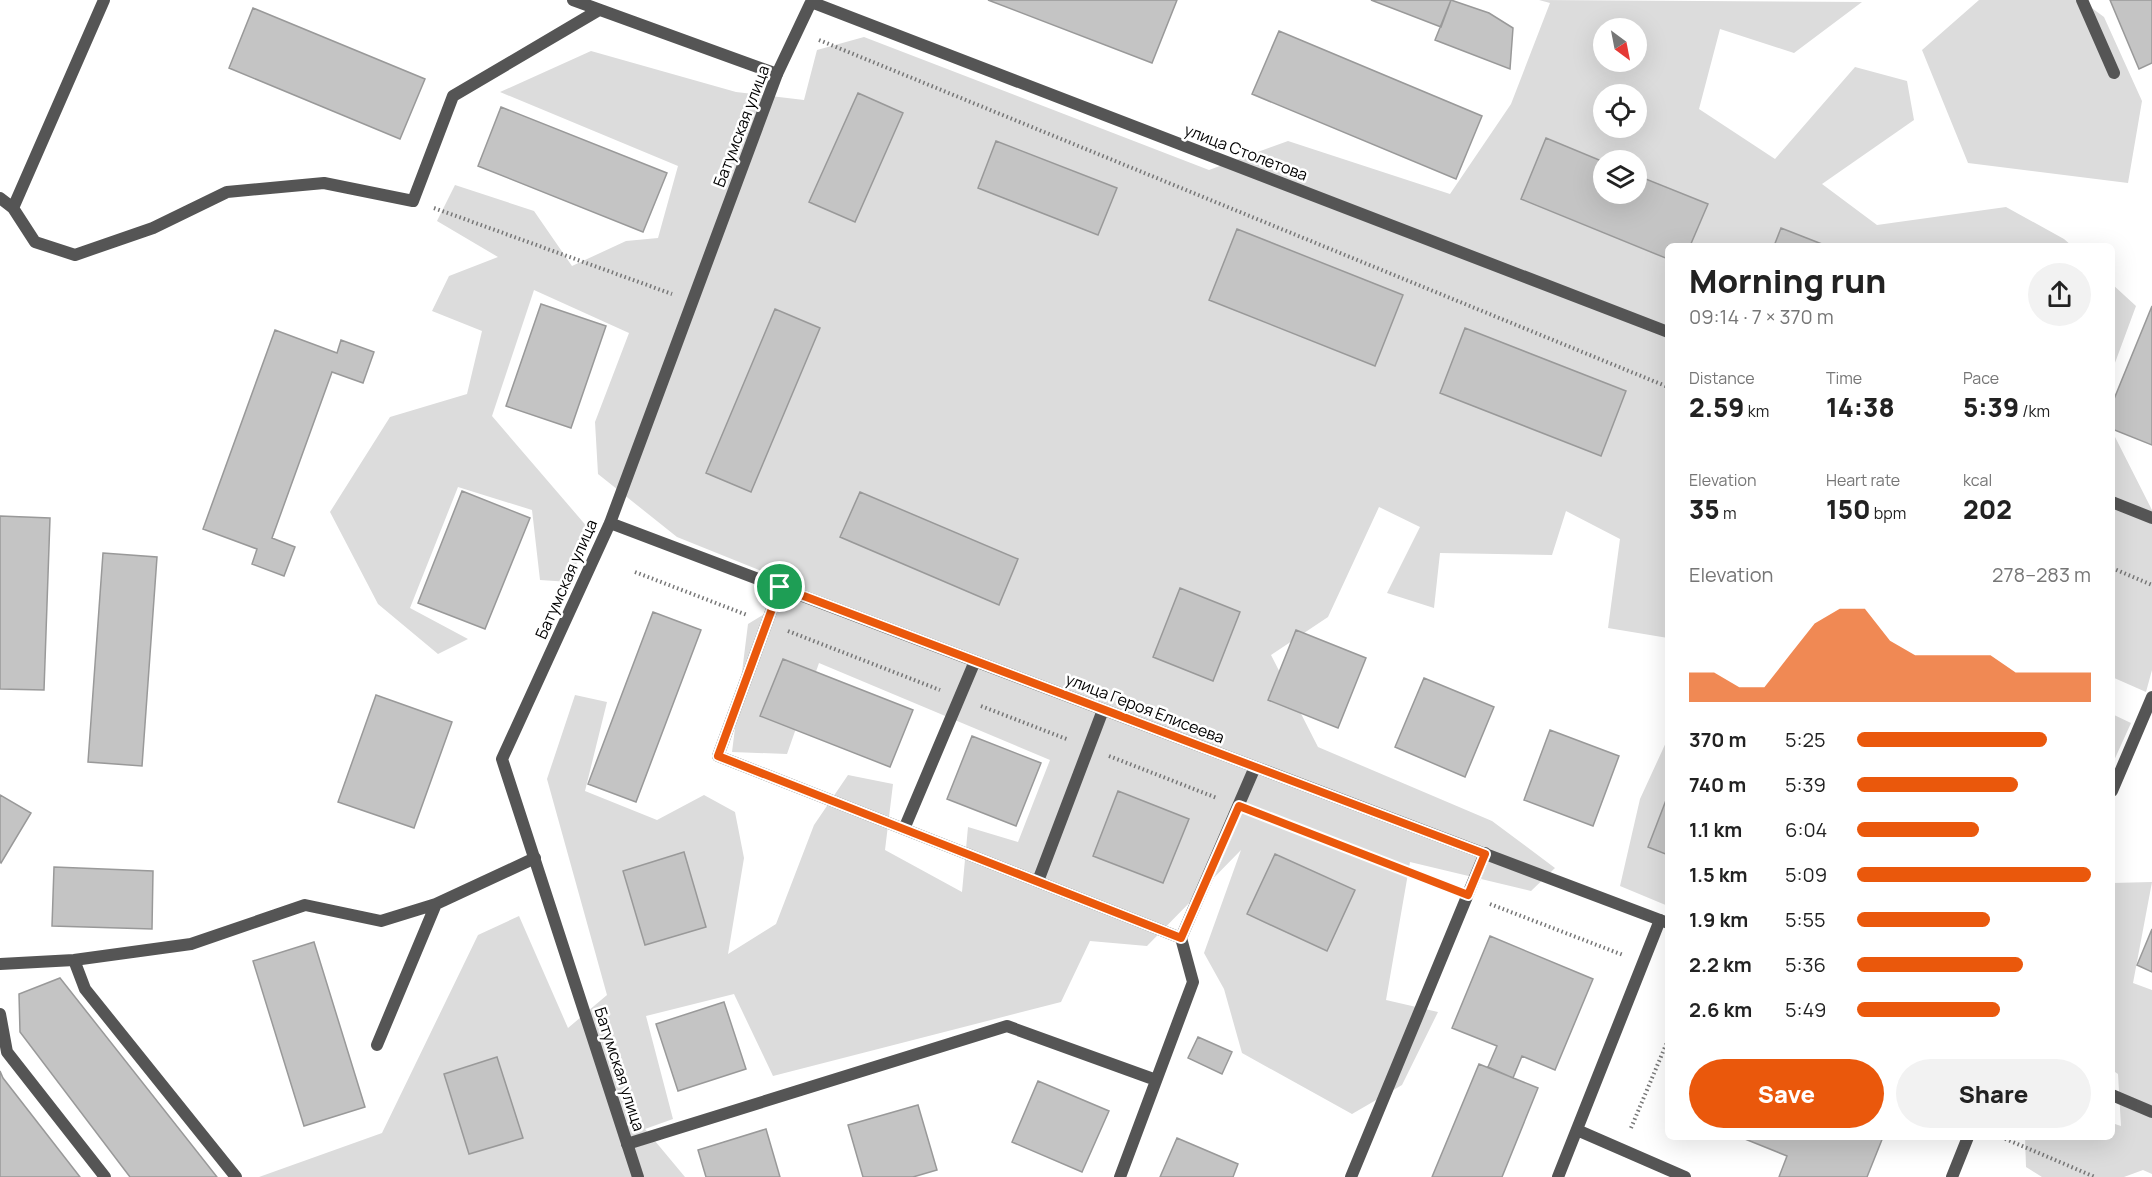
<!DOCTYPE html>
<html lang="en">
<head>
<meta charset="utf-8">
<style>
  body { margin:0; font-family:Manrope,sans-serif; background:#f2f2f2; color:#222; height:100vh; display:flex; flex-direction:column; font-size:22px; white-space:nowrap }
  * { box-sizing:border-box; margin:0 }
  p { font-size:20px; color:#767676 }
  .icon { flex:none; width:33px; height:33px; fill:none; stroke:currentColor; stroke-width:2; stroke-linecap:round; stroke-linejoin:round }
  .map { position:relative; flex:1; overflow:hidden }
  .drawer { position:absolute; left:1665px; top:243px; width:450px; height:897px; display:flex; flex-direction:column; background:#fff; border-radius:9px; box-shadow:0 6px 24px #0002 }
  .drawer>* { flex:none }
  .needle { width:39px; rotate:148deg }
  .fabs { position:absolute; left:1593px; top:18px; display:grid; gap:12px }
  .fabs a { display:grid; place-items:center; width:54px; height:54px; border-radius:50%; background:#fff; box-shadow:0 6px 24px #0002; font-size:30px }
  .pin { position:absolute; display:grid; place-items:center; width:51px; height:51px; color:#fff; margin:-26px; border:3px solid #fff; border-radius:50%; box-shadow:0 2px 6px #0007 }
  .round { display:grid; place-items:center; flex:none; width:63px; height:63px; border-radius:32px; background:#f2f2f2 }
  .head { display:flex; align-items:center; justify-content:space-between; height:102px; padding:0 24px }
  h1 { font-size:33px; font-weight:800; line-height:45px }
  .stats { display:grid; grid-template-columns:repeat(3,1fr); gap:9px; height:102px; padding:6px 24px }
  .stats div { display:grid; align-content:center }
  .stats b { font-size:26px; font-weight:800 }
  .stats small { font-size:16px; font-weight:400 }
  .stats p { font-size:16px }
  .chart { height:168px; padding:12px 24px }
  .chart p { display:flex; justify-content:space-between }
  .chart svg { width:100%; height:108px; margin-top:6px; fill:#ea580c; opacity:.7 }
  .primary-button { display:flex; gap:12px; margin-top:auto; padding:12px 24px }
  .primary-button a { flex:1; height:69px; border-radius:36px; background:#ea580c; color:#fff; font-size:24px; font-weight:800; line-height:69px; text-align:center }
  .primary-button a+a { background:#f2f2f2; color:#222 }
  ul { padding:0 24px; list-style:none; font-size:20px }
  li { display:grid; grid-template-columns:96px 72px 1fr; align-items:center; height:45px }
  li i { height:15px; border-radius:8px; background:#ea580c }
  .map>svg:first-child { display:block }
  .green { fill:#dcdcdc; fill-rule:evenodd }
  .building { fill:#c4c4c4; stroke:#999; stroke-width:1.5 }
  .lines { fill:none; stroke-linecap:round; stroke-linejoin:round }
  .path { stroke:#777; stroke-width:4; stroke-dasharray:1.5 3; stroke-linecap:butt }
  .lane { stroke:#555; stroke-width:12 }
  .street { stroke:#555; stroke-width:12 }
  .route-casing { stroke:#fff; stroke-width:12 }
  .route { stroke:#ea580c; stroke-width:8 }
  .labels { text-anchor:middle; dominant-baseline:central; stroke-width:5; stroke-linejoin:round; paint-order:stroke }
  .street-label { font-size:16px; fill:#000; stroke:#fff }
</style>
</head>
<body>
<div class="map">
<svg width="2152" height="1177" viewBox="0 0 2152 1177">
  <rect width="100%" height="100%" fill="#fff"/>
  <path class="green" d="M 1539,0 L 1862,2 L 1794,53 L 1720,29 L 1699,109 L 1775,159 L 1855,67 L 1907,81 L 1914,120 L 1822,184 L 1877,225 L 2006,207 L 2064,239 L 2072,246 L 1668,246 L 1668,638 L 1608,628 L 1620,539 L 1566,511 L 1552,555 L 1440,553 L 1434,608 L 1387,593 L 1420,527 L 1379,507 L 1328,617 L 1271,655 L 1318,747 L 1492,821 L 1555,868 L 1531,891 L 1410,862 L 1386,1000 L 1438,1012 L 1402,1085 L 1352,1114 L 1242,1053 L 1224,989 L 1204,953 L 1241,850 L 1147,946 L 1090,941 L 1061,1002 L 773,1076 L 734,994 L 646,1016 L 673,1119 L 645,1129 L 685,1177 L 259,1177 L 382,1133 L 478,935 L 519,916 L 568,1028 L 607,995 L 547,779 L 575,695 L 607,702 L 585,791 L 657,820 L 704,795 L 735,812 L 744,858 L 728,954 L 776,924 L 814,825 L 848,775 L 893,784 L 885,850 L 962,892 L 968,827 L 1018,842 L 1050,760 L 819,663 L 787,754 L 732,752 L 748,624 L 806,589 L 677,537 L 598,474 L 595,422 L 629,333 L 534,290 L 492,416 L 589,529 L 570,582 L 540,580 L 532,510 L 458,487 L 410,608 L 468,639 L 438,654 L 378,604 L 330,512 L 390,417 L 467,394 L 482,331 L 432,311 L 449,276 L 498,257 L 437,221 L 455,185 L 534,211 L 572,266 L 626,241 L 658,238 L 678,166 L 500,92 L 591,51 L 736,92 L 804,100 L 817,50 L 864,37 L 1209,170 L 1288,141 L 1450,194 L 1511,104 L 1550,3 ZM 1604,28 L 1636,28 L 1636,62 L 1604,62 ZM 1604,94 L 1636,94 L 1636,128 L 1604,128 ZM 1604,160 L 1636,160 L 1636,194 L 1604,194 Z
    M 1979,0 L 2081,0 L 2104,17 L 2142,101 L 2128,183 L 1968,163 L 1922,50 Z
    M 2112,284 L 2136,306 L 2112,371 Z
    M 2112,431 L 2152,510 L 2152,670 L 2146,692 L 2112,677 Z
    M 2112,714 L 2131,723 L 2112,765 Z
    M 1668,738 L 1668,906 L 1620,886 L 1640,799 Z
    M 2152,882 L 2133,983 L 2152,990 L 2152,1174 L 2143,1170 L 2124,1177 L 2042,1177 L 2026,1167 L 2025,1137 L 2112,1137 L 2112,1123 L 2121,1126 L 2118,1074 L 2112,1070 L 2112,883 Z"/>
  <path class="building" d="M 988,0 L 1177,0 L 1152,63 Z
    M 1371,0 L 1451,0 L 1441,27 Z
    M 1451,0 L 1489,13 L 1513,28 L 1510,69 L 1435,40 Z
    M 2110,0 L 2152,0 L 2152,63 L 2139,69 Z
    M 253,8 L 425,79 L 400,139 L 229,68 Z
    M 1279,31 L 1482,116 L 1456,179 L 1252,94 Z
    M 858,93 L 903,113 L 855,222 L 809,202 Z
    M 501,107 L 667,173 L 643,232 L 478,166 Z
    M 1546,138 L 1604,162 L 1604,194 L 1636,194 L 1636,175 L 1708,204 L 1690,246 L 1668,246 L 1668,259 L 1521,199 Z
    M 996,141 L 1117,188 L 1098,235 L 978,188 Z
    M 1781,228 L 1827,246 L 1774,246 Z
    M 1237,229 L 1403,295 L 1375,366 L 1209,300 Z
    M 541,304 L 606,326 L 571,428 L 506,406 Z
    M 2152,306 L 2152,445 L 2112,429 L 2112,404 Z
    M 775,309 L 820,328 L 751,492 L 706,473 Z
    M 1465,328 L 1626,391 L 1601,456 L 1440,393 Z
    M 275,330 L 337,353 L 341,340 L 374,352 L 363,383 L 332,372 L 272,538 L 295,547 L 284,576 L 252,564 L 257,549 L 203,529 Z
    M 462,491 L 530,518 L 485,629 L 418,603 Z
    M 860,492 L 1018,559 L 999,605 L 840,537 Z
    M 0,516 L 50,518 L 44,690 L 0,689 Z
    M 103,553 L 157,557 L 142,766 L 88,762 Z
    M 1180,588 L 1240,612 L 1213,681 L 1153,657 Z
    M 653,612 L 701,630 L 636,802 L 588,784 Z
    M 1296,630 L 1366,658 L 1338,728 L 1268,700 Z
    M 783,659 L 913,710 L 890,767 L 760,716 Z
    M 1424,678 L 1494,707 L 1465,777 L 1395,747 Z
    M 376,695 L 452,722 L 414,828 L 338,802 Z
    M 1550,730 L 1619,756 L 1593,826 L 1524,800 Z
    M 972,736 L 1041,763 L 1016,826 L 947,799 Z
    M 1118,791 L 1189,819 L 1163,883 L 1093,856 Z
    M 0,795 L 31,813 L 1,863 L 0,862 Z
    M 1668,795 L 1668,855 L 1648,847 Z
    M 684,852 L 706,927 L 645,945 L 623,871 Z
    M 1275,854 L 1355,890 L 1327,951 L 1247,914 Z
    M 54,867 L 153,871 L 152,929 L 52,926 Z
    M 2152,929 L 2152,972 L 2137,965 Z
    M 1490,936 L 1593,979 L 1555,1070 L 1522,1056 L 1513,1078 L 1488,1067 L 1497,1046 L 1452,1028 Z
    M 314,942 L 365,1107 L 304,1126 L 253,961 Z
    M 60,978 L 217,1177 L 130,1177 L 20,1032 L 19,994 Z
    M 724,1002 L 746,1069 L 678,1091 L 656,1024 Z
    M 1198,1037 L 1232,1052 L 1222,1074 L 1188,1058 Z
    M 497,1057 L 523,1138 L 469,1154 L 444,1074 Z
    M 1479,1064 L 1538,1088 L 1502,1177 L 1432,1177 Z
    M 0,1071 L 3,1078 L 80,1177 L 0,1177 Z
    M 1038,1081 L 1109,1111 L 1082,1172 L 1012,1142 Z
    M 918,1105 L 937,1170 L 913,1177 L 863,1177 L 848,1125 Z
    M 766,1129 L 780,1177 L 706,1177 L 698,1150 Z
    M 1740,1137 L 1883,1137 L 1867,1177 L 1779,1177 L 1787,1156 Z
    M 1177,1138 L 1238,1164 L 1233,1177 L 1160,1177 Z"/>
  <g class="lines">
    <path class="path" d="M 819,40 L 1668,387
      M 434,208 L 672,294
      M 2112,568 L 2152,585
      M 635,572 L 747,615
      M 788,631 L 940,690
      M 981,706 L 1069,740
      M 1109,756 L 1217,798
      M 1260,815 L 1446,887
      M 1490,904 L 1623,955
      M 1631,1128 L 1668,1040
      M 2001,1137 L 2095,1177"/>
    <path class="lane" d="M 573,0 L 777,74
      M 2082,0 L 2114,73
      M 0,198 L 13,208 L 35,242 L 75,255 L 153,228 L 227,192 L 324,183 L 413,201 L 453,96 L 599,10
      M 13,208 L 104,0
      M 780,587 L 718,756 L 1181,938 L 1255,767
      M 904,829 L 975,661
      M 1038,881 L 1103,710
      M 74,960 L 85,989 L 236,1177
      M 0,964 L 74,960 L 191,944 L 305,905 L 381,921 L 436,904 L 535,858
      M 0,1014 L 7,1052 L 105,1177
      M 377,1045 L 436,904
      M 1577,1130 L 1685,1177
      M 627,1144 L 1007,1026 L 1156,1080
      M 1120,1177 L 1193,982 L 1181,938
      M 1351,1177 L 1485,853
      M 1558,1177 L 1660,920"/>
    <path class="street" d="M 811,2 L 1668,332
      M 2112,502 L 2152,518
      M 610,523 L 1668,923
      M 2112,791 L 2152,697
      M 2112,1095 L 2152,1112
      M 638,1177 L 502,759 L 610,523 L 777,74 L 812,0
      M 1952,1177 L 1968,1137"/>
  </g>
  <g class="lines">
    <defs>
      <path id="route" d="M 780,587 L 1485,854 L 1468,895 L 1239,806 L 1181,938 L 718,756 Z"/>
    </defs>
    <use href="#route" class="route-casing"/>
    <use href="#route" class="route"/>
  </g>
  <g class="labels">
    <g class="street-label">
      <text transform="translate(741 126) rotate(-69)">Батумская улица</text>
      <text transform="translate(1246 152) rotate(21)">улица Столетова</text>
      <text transform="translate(566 579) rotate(-66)">Батумская улица</text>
      <text transform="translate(1145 708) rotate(21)">улица Героя Елисеева</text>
      <text transform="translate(620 1069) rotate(72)">Батумская улица</text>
    </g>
  </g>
</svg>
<div class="fabs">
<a><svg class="needle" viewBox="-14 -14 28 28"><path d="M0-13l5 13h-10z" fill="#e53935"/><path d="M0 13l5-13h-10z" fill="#767676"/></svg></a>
<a><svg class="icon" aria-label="locate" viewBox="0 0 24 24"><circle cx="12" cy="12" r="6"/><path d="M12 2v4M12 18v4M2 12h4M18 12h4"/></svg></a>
<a><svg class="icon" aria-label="layers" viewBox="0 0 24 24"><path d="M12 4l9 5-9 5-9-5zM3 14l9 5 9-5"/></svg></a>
</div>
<div class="pin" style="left:780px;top:587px;background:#1e9e55"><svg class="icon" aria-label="arrive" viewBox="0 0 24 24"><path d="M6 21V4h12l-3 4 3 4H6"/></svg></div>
<section class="drawer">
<div class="head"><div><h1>Morning run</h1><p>09:14 · 7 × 370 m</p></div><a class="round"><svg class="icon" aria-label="share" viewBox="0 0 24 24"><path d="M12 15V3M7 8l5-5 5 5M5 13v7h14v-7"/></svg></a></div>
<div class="stats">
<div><p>Distance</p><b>2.59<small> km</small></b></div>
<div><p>Time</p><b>14:38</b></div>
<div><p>Pace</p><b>5:39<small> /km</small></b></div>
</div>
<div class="stats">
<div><p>Elevation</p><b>35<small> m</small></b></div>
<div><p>Heart rate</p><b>150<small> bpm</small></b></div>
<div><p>kcal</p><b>202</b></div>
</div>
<div class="chart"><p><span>Elevation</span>278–283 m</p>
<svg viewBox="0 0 160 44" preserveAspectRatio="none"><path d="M0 44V32L10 32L20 38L30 38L40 25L50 12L60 6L70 6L80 19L90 25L100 25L110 25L120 25L130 32L140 32L150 32L160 32V44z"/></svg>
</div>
<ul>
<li><b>370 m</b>5:25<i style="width:81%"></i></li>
<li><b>740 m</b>5:39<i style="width:69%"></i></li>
<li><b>1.1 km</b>6:04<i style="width:52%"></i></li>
<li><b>1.5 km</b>5:09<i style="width:100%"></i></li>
<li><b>1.9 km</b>5:55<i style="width:57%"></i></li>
<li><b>2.2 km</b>5:36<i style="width:71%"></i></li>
<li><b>2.6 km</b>5:49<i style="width:61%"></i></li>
</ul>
<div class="primary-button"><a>Save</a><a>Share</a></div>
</section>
</div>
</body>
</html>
